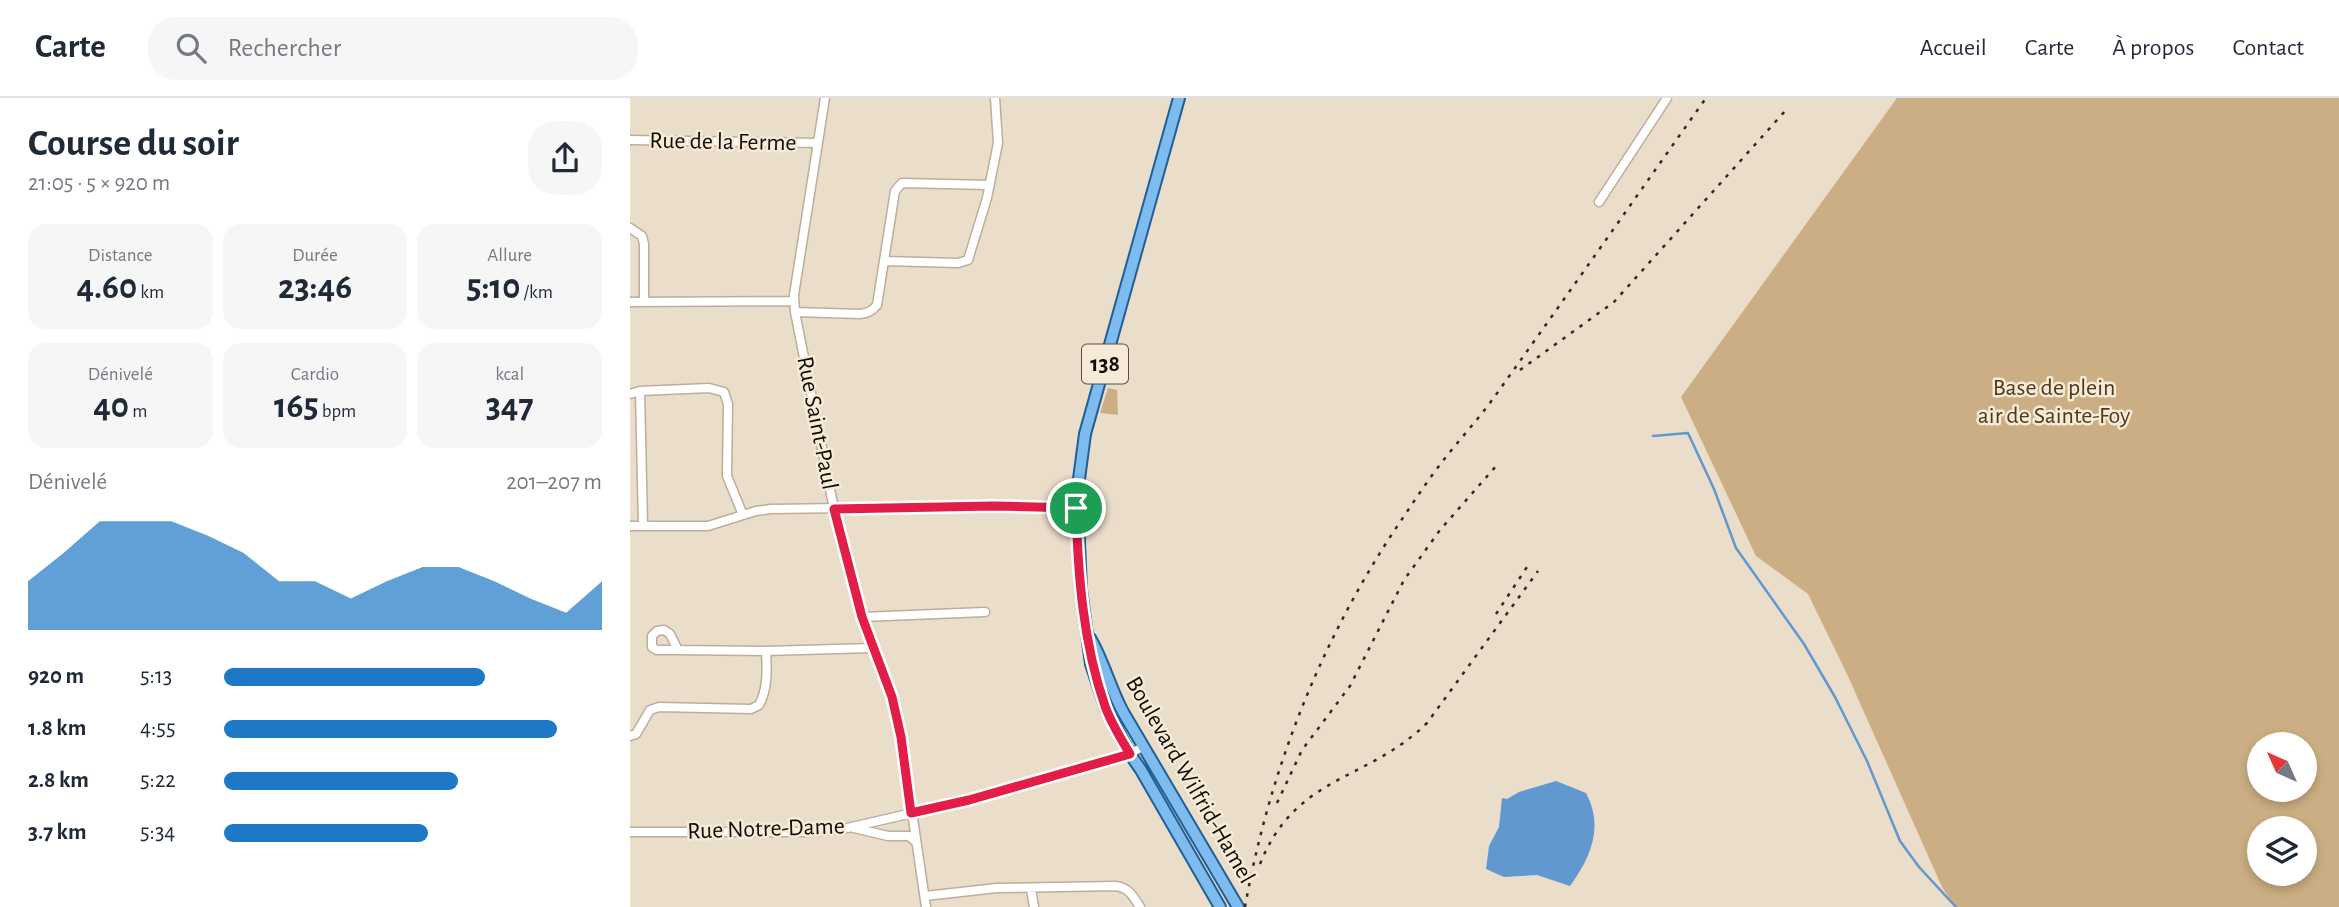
<!DOCTYPE html>
<html lang="fr">
<head>
<meta charset="utf-8">
<style>
  body { margin:0; font-family:"Alegreya Sans",sans-serif; background:#f6f6f7; color:#1f2937; height:100vh; display:flex; flex-direction:column; font-size:26px; white-space:nowrap }
  * { box-sizing:border-box; margin:0 }
  p { font-size:23px; color:#747a83 }
  .icon { flex:none; width:38px; height:38px; fill:none; stroke:currentColor; stroke-width:2; stroke-linecap:round; stroke-linejoin:round }
  .map { position:relative; flex:1; overflow:hidden }
  .side { display:flex; flex-direction:column; background:#fff; width:630px }
  .side>* { flex:none }
  .needle { width:46px; rotate:315deg }
  .buttons { position:absolute; left:1617px; top:634px; display:grid; gap:14px }
  .buttons a { display:grid; place-items:center; width:70px; height:70px; border-radius:50%; background:#fff; box-shadow:0 4px 10px #0003; font-size:35px }
  .pin { position:absolute; display:grid; place-items:center; width:60px; height:60px; color:#fff; margin:-30px; border:4px solid #fff; border-radius:50%; box-shadow:0 2px 7px #0007 }
  .round { display:grid; place-items:center; flex:none; width:74px; height:74px; border-radius:28px; background:#f6f6f7 }
  .overview { display:flex; align-items:center; justify-content:space-between; height:119px; padding:0 28px }
  h1 { font-size:38px; font-weight:700; line-height:52px }
  .stats { display:grid; grid-template-columns:repeat(3,1fr); gap:10px; height:119px; padding:7px 28px }
  .stats div { display:grid; align-content:center; border-radius:18px; background:#f6f6f7; text-align:center }
  .stats b { font-size:35px; font-weight:700 }
  .stats small { font-size:19px; font-weight:400 }
  .stats p { font-size:19px }
  .chart { height:196px; padding:14px 28px }
  .chart p { display:flex; justify-content:space-between }
  .chart svg { width:100%; height:126px; margin-top:7px; fill:#1d79c6; opacity:.7 }
  ul { padding:0 28px; list-style:none; font-size:23px }
  li { display:grid; grid-template-columns:112px 84px 1fr; align-items:center; height:52px }
  li i { height:18px; border-radius:9px; background:#1d79c6 }
  header { display:flex; align-items:center; gap:42px; box-sizing:border-box; height:98px; padding:0 35px; background:#fff; border-bottom:2px solid #e0e1e3 }
  header strong { font-size:33px }
  nav { display:flex; gap:38px; margin-inline-start:auto; font-size:24px }
  .search { width:490px; height:63px; background:#f6f6f7; display:flex; align-items:center; gap:18px; box-sizing:border-box; padding:0 24px; border-radius:28px; color:#747a83; font-size:26px }
  main { display:flex; flex:1; min-height:0 }
  .map>svg:first-child { display:block }
  .green { fill:#cbae83; fill-rule:evenodd }
  .water { fill:#6098cf }
  .lines { fill:none; stroke-linecap:round; stroke-linejoin:round }
  .stream { stroke:#6098cf; stroke-width:2.5 }
  .minor-casing { stroke:#bbae9c; stroke-width:11 }
  .major-casing { stroke:#206096; stroke-width:14 }
  .minor { stroke:#fff; stroke-width:8 }
  .major { stroke:#7ebbee; stroke-width:10 }
  .rail { stroke:#302a22; stroke-width:2.5; stroke-dasharray:3.5 7; stroke-linecap:butt }
  .route-casing { stroke:#fff; stroke-width:14 }
  .route { stroke:#e11d48; stroke-width:9 }
  .labels { text-anchor:middle; dominant-baseline:central; stroke-width:5; stroke-linejoin:round; paint-order:stroke }
  .shield { fill:#f7ead7; stroke:#554f45; stroke-width:2 }
  .shield-label { font-size:23px; font-weight:bold; fill:#100c06 }
  .street-label { font-size:24px; fill:#100c06; stroke:#f7ead7 }
  .park-label { font-size:24px; fill:#4d391b; stroke:#f7ead7 }
</style>
</head>
<body>
<header>
<strong>Carte</strong>
<div class="search"><svg class="icon" aria-label="search" viewBox="0 0 24 24"><circle cx="10" cy="10" r="6"/><path d="M15 15l6 6"/></svg>Rechercher</div>
<nav><a>Accueil</a><a>Carte</a><a>À propos</a><a>Contact</a></nav>
</header>
<main>
<section class="side">
<div class="overview"><div><h1>Course du soir</h1><p>21:05 · 5 × 920 m</p></div><a class="round"><svg class="icon" aria-label="share" viewBox="0 0 24 24"><path d="M12 15V3M7 8l5-5 5 5M5 13v7h14v-7"/></svg></a></div>
<div class="stats">
<div><p>Distance</p><b>4.60<small> km</small></b></div>
<div><p>Durée</p><b>23:46</b></div>
<div><p>Allure</p><b>5:10<small> /km</small></b></div>
</div>
<div class="stats">
<div><p>Dénivelé</p><b>40<small> m</small></b></div>
<div><p>Cardio</p><b>165<small> bpm</small></b></div>
<div><p>kcal</p><b>347</b></div>
</div>
<div class="chart"><p><span>Dénivelé</span>201–207 m</p>
<svg viewBox="0 0 160 44" preserveAspectRatio="none"><path d="M0 44V27L10 17L20 6L30 6L40 6L50 11L60 17L70 27L80 27L90 33L100 27L110 22L120 22L130 27L140 33L150 38L160 27V44z"/></svg>
</div>
<ul>
<li><b>920 m</b>5:13<i style="width:69%"></i></li>
<li><b>1.8 km</b>4:55<i style="width:88%"></i></li>
<li><b>2.8 km</b>5:22<i style="width:62%"></i></li>
<li><b>3.7 km</b>5:34<i style="width:54%"></i></li>
</ul>
</section>
<div class="map">
<svg width="1709" height="809" viewBox="0 0 1709 809">
  <rect width="100%" height="100%" fill="#eaddca"/>
  <path class="green" d="M 1267,0 L 1709,0 L 1709,809 L 1325,809 L 1312,789 L 1217,576 L 1178,496 L 1126,458 L 1051,299 ZM 1629,646 L 1675,646 L 1675,691 L 1629,691 ZM 1629,730 L 1675,730 L 1675,775 L 1629,775 Z
    M 478,290 L 487,292 L 488,317 L 470,315 Z"/>
  <path class="water" d="M 926,683 L 956,695 C 974,729 961,759 940,788 L 907,777 L 874,779 L 856,771 L 859,748 L 869,729 L 872,700 L 877,701 L 889,694 Z"/>
  <g class="lines">
    <path class="stream" d="M 1023,338 L 1058,335 L 1084,391 L 1106,450 L 1174,546 L 1205,599 L 1237,663 L 1270,743 L 1289,769 L 1326,809"/>
    <defs>
      <path id="minor" d="M 195,0 L 164,197 L 165,214 L 204,411 L 232,519 L 262,599 L 271,639 L 296,809
        M 0,42 L 187,45
        M 969,104 L 1037,0
        M 0,130 L 12,138 L 14,146 L 14,204
        M 255,163 L 328,165 L 338,162 L 357,100 L 368,45 L 365,0
        M 0,204 L 164,203
        M 165,214 L 230,216 C 238,215 242,213 247,207 L 265,93 L 272,85 L 359,87
        M 10,293 L 13,428
        M 0,296 L 10,293 L 79,290 L 94,294 L 98,306 L 97,378 L 113,417
        M 0,428 L 78,428 L 126,413 L 141,411 L 364,408 L 446,410
        M 232,519 L 355,514
        M 34,532 L 40,536 L 48,552 L 27,552 L 22,549 L 22,538 L 27,533 Z
        M 48,552 L 136,553
        M 0,638 L 6,636 L 20,612 L 29,609 L 121,611 L 129,607 C 138,591 137,571 136,553 L 242,550
        M 224,730 L 258,738 L 279,738 L 286,744
        M 0,734 L 175,734 L 213,731 L 339,702 L 488,661 L 513,649
        M 401,791 L 404,809
        M 295,798 L 367,790 L 486,788 C 499,790 503,798 510,809"/>
      <path id="major" d="M 549,0 L 455,336 L 447,396 L 451,492 L 461,566 L 476,611 L 500,656 L 511,672 L 590,809
        M 460,540 C 474,564 480,590 493,614 L 608,809"/>
    </defs>
    <use href="#minor" class="minor-casing"/>
    <use href="#major" class="major-casing"/>
    <use href="#minor" class="minor"/>
    <use href="#major" class="major"/>
    <path class="rail" d="M 890,272 L 984,204 L 1156,12
      M 866,516 L 899,466
      M 647,705 L 672,652 L 720,588 L 774,482 L 810,432 L 867,367
      M 630,766 C 666,676 737,684 797,625 L 908,473
      M 615,809 C 639,675 689,547 764,433 C 779,411 793,389 809,368 C 827,344 848,322 865,298 C 936,199 1006,99 1076,0"/>
  </g>
  <g class="lines">
    <defs>
      <path id="route" d="M 364,408 L 446,410 C 448,477 453,545 475,608 C 481,625 491,641 500,656 L 339,702 L 281,715 L 271,639 L 262,599 L 232,519 L 204,411 Z"/>
    </defs>
    <use href="#route" class="route-casing"/>
    <use href="#route" class="route"/>
  </g>
  <g class="labels">
    <rect class="shield" x="452" y="246.5" width="46" height="39" rx="5"/>
    <g class="shield-label">
      <text x="475" y="266">138</text>
    </g>
    <g class="street-label">
      <text transform="translate(93 44) rotate(1)">Rue de la Ferme</text>
      <text transform="translate(187 325) rotate(79)">Rue Saint-Paul</text>
      <text transform="translate(560 682) rotate(60)">Boulevard Wilfrid-Hamel</text>
      <text transform="translate(136 731) rotate(-2)">Rue Notre-Dame</text>
    </g>
    <g class="park-label">
      <text x="1424" y="290">Base de plein<tspan x="1424" dy="28">air de Sainte-Foy</tspan></text>
    </g>
  </g>
</svg>
<div class="buttons">
<a><svg class="needle" viewBox="-14 -14 28 28"><path d="M0-13l5 13h-10z" fill="#e53935"/><path d="M0 13l5-13h-10z" fill="#747a83"/></svg></a>
<a><svg class="icon" aria-label="layers" viewBox="0 0 24 24"><path d="M12 4l9 5-9 5-9-5zM3 14l9 5 9-5"/></svg></a>
</div>
<div class="pin" style="left:446px;top:410px;background:#1e9e55"><svg class="icon" aria-label="arrive" viewBox="0 0 24 24"><path d="M6 21V4h12l-3 4 3 4H6"/></svg></div>
</div>
</main>
</body>
</html>
